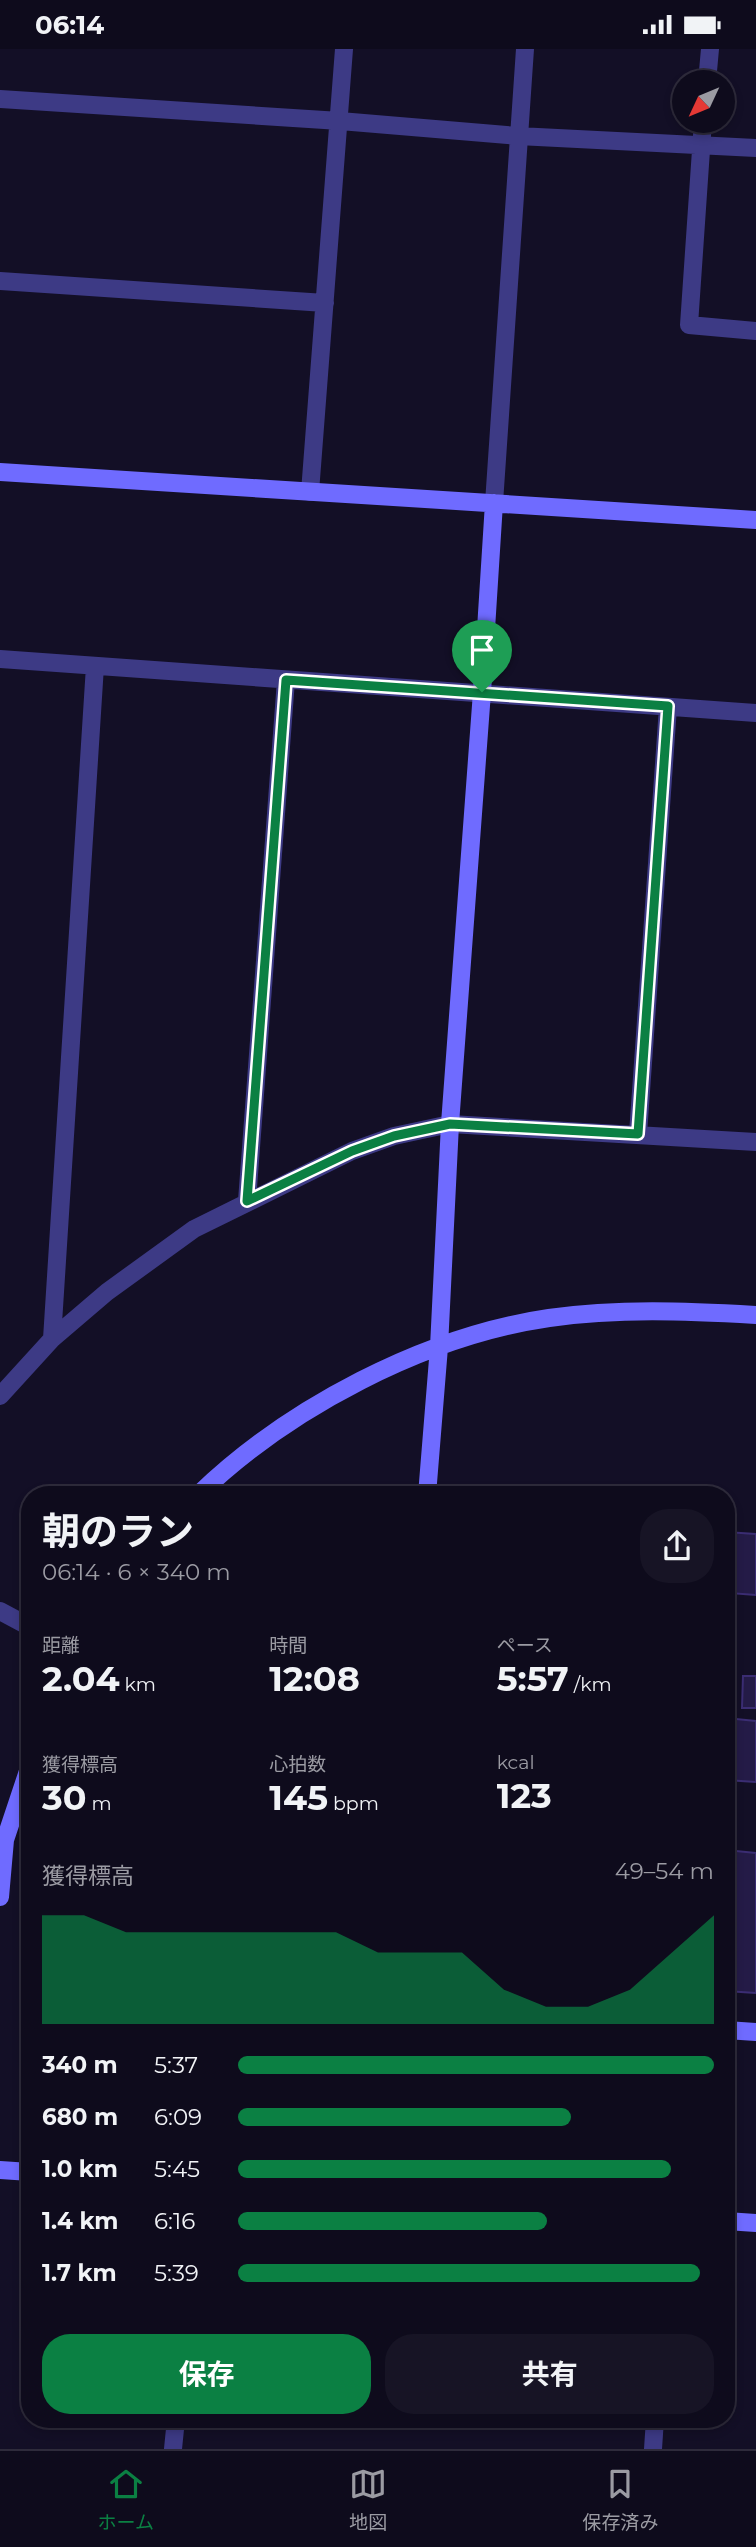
<!DOCTYPE html>
<html lang="ja">
<head>
<meta charset="utf-8">
<style>
  body { margin:0; font-family:Montserrat,"Noto Sans JP",sans-serif; background:#171425; color:#f1f3f6; height:100vh; display:flex; flex-direction:column; font-size:26px; white-space:nowrap }
  * { box-sizing:border-box; margin:0 }
  p { font-size:23px; color:#9b9ba3 }
  .icon { flex:none; width:38px; height:38px; fill:none; stroke:currentColor; stroke-width:2; stroke-linecap:round; stroke-linejoin:round }
  .map { position:relative; flex:1; overflow:hidden }
  .details { position:absolute; left:21px; top:1437px; width:714px; height:942px; display:flex; flex-direction:column; background:#0e0b1c; border-radius:28px; box-shadow:0 4px 10px #0003,0 0 0 2px #2e2b3b }
  .details>* { flex:none }
  .needle { width:46px; rotate:226deg }
  .fabs { position:absolute; left:672px; top:21px; display:grid; gap:14px }
  .fabs a { display:grid; place-items:center; width:63px; height:63px; border-radius:50%; background:#0e0b1c; box-shadow:0 4px 10px #0003,0 0 0 2px #2e2b3b; font-size:35px }
  .pin { position:absolute; display:grid; place-items:center; width:60px; height:60px; color:#fff; margin:-72px -30px; border-radius:50% 50% 50% 0; rotate:-45deg; box-shadow:0 0 7px #0007 }
  .pin .icon { rotate:45deg }
  .round { display:grid; place-items:center; flex:none; width:74px; height:74px; border-radius:28px; background:#171425 }
  .overview { display:flex; align-items:center; justify-content:space-between; height:119px; padding:0 21px }
  h1 { font-size:38px; font-weight:700; line-height:52px }
  .stats { display:grid; grid-template-columns:repeat(3,1fr); gap:10px; height:119px; padding:7px 21px }
  .stats div { display:grid; align-content:center }
  .stats b { font-size:35px; font-weight:700 }
  .stats small { font-size:19px; font-weight:400 }
  .stats p { font-size:19px }
  .chart { height:196px; padding:14px 21px }
  .chart p { display:flex; justify-content:space-between }
  .chart svg { width:100%; height:126px; margin-top:7px; fill:#0b8043; opacity:.7 }
  .action { display:flex; gap:14px; margin-top:auto; padding:14px 21px }
  .action a { flex:1; height:80px; border-radius:28px; background:#0b8043; color:#fff; font-size:28px; font-weight:700; line-height:80px; text-align:center }
  .action a+a { background:#171425; color:#f1f3f6 }
  ul { padding:0 21px; list-style:none; font-size:23px }
  li { display:grid; grid-template-columns:112px 84px 1fr; align-items:center; height:52px }
  li i { height:18px; border-radius:9px; background:#0b8043 }
  .status { display:flex; justify-content:space-between; align-items:center; height:49px; padding:0 35px; background:#0e0b1c; direction:ltr }
  .status svg { height:19px; fill:currentColor }
  .tabs { display:flex; justify-content:space-around; align-items:center; height:98px; border-top:2px solid #2e2b3b; background:#0e0b1c; font-size:19px; color:#9b9ba3 }
  .tabs a { display:grid; justify-items:center; gap:4px }
  .tabs .active { color:#0b8043 }
  .map>svg:first-child { display:block }
  .building { fill:#241b47; stroke:#3b2d73; stroke-width:2 }
  .lines { fill:none; stroke-linecap:round; stroke-linejoin:round }
  .street { stroke:#3d3a85; stroke-width:18 }
  .secondary { stroke:#6f6bff; stroke-width:18 }
  .route-casing { stroke:#fff; stroke-width:14 }
  .route { stroke:#0b8043; stroke-width:9 }
</style>
</head>
<body>
<div class="status"><b>06:14</b><svg viewBox="0 0 49 12"><path d="M0 12V9h3v3zM5 12V6h3v6zM10 12V3h3v9zM15 12V0h3v12zM26 1h20v11H26zM47 4h2v5h-2z"/></svg></div>
<div class="map">
<svg width="756" height="2400" viewBox="0 0 756 2400">
  <rect width="100%" height="100%" fill="#130f26"/>
  <path class="building" d="M 726,1483 L 756,1485 L 756,1546 L 730,1544 L 728,1566 L 726,1566 Z
    M 743,1627 L 756,1627 L 756,1659 L 742,1659 Z
    M 726,1669 L 756,1672 L 756,1733 L 726,1731 Z
    M 726,1801 L 756,1804 L 756,1944 L 726,1942 Z"/>
  <g class="lines">
    <path class="street" d="M 707,33 L 710,0
      M 0,50 L 340,72 L 518,87 L 756,99
      M 703,72 L 689,276 L 756,282
      M 0,232 L 325,254
      M 310,443 L 344,0
      M 494,454 L 525,0
      M 0,610 L 756,664
      M 638,1085 L 668,658
      M 247,1152 L 286,631
      M 52,1290 L 95,617
      M 0,1347 L 52,1290 L 107,1243 L 194,1180 L 352,1102 L 394,1087 L 450,1075 L 756,1093
      M 0,1562 L 30,1578
      M 173,2400 L 176,2370
      M 653,2400 L 655,2370"/>
    <path class="secondary" d="M 0,423 L 756,471
      M 198,1446 C 288,1359 425,1287 549,1269 C 618,1259 687,1262 756,1266
      M 427,1446 L 439,1298 L 450,1075 L 482,643 L 494,454
      M 0,1848 L 5,1791 L 30,1716
      M 726,1981 L 756,1983
      M 0,2121 L 30,2123
      M 726,2172 L 756,2174"/>
  </g>
  <g class="lines">
    <defs>
      <path id="route" d="M 286,631 L 668,657 L 638,1085 L 450,1075 L 394,1087 L 352,1102 L 247,1152 Z"/>
    </defs>
    <use href="#route" class="route-casing"/>
    <use href="#route" class="route"/>
  </g>
</svg>
<div class="fabs">
<a><svg class="needle" viewBox="-14 -14 28 28"><path d="M0-13l5 13h-10z" fill="#e53935"/><path d="M0 13l5-13h-10z" fill="#9b9ba3"/></svg></a>
</div>
<div class="pin" style="left:482px;top:643px;background:#1e9e55"><svg class="icon" aria-label="arrive" viewBox="0 0 24 24"><path d="M6 21V4h12l-3 4 3 4H6"/></svg></div>
<section class="details">
<div class="overview"><div><h1>朝のラン</h1><p>06:14 · 6 × 340 m</p></div><a class="round"><svg class="icon" aria-label="share" viewBox="0 0 24 24"><path d="M12 15V3M7 8l5-5 5 5M5 13v7h14v-7"/></svg></a></div>
<div class="stats">
<div><p>距離</p><b>2.04<small> km</small></b></div>
<div><p>時間</p><b>12:08</b></div>
<div><p>ペース</p><b>5:57<small> /km</small></b></div>
</div>
<div class="stats">
<div><p>獲得標高</p><b>30<small> m</small></b></div>
<div><p>心拍数</p><b>145<small> bpm</small></b></div>
<div><p>kcal</p><b>123</b></div>
</div>
<div class="chart"><p><span>獲得標高</span>49–54 m</p>
<svg viewBox="0 0 160 44" preserveAspectRatio="none"><path d="M0 44V6L10 6L20 12L30 12L40 12L50 12L60 12L70 12L80 19L90 19L100 19L110 32L120 38L130 38L140 32L150 19L160 6V44z"/></svg>
</div>
<ul>
<li><b>340 m</b>5:37<i style="width:100%"></i></li>
<li><b>680 m</b>6:09<i style="width:70%"></i></li>
<li><b>1.0 km</b>5:45<i style="width:91%"></i></li>
<li><b>1.4 km</b>6:16<i style="width:65%"></i></li>
<li><b>1.7 km</b>5:39<i style="width:97%"></i></li>
</ul>
<div class="action"><a>保存</a><a>共有</a></div>
</section>
</div>
<nav class="tabs">
<a class="active"><svg class="icon" aria-label="home" viewBox="0 0 24 24"><path d="M3 11l9-7 9 7M6 9v11h12V9"/></svg>ホーム</a>
<a><svg class="icon" aria-label="map" viewBox="0 0 24 24"><path d="M3 6l6-2 6 2 6-2v14l-6 2-6-2-6 2zM9 4v14M15 6v14"/></svg>地図</a>
<a><svg class="icon" aria-label="saved" viewBox="0 0 24 24"><path d="M7 4h10v16l-5-4-5 4z"/></svg>保存済み</a>
</nav>
</body>
</html>
